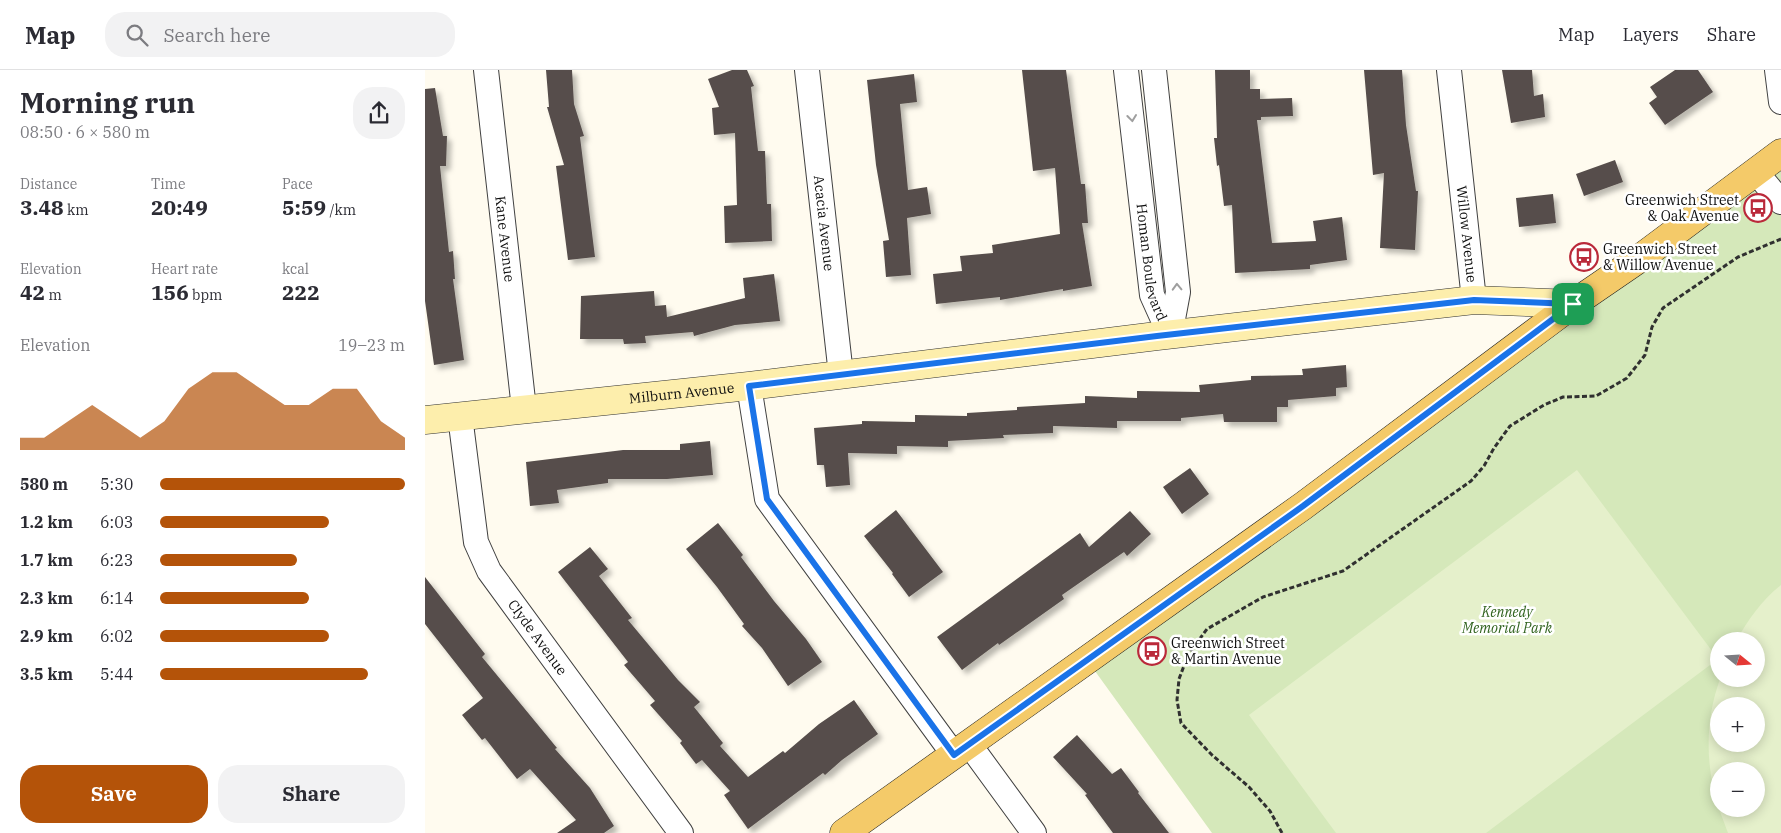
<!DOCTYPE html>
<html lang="en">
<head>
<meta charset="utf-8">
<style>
  body { margin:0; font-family:"IBM Plex Serif",serif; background:#f2f2f3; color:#2b2b33; height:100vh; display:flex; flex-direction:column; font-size:19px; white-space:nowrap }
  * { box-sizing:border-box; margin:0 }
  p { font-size:16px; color:#7c7c81 }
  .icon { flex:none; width:28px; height:28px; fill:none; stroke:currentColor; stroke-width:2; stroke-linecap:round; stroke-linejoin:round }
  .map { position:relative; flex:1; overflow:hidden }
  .sheet { display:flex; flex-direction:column; background:#fff; width:425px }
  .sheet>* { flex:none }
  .needle { width:32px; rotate:108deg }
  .tools { position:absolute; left:1285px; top:562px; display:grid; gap:10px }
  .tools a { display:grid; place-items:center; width:55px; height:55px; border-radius:50%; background:#fff; box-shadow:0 2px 12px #0003; font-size:25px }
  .pin { position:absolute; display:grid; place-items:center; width:42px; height:42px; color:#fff; margin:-21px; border-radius:10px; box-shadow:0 2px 8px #0006 }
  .round { display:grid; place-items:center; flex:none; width:52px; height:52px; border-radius:20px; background:#f2f2f3 }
  .headline { display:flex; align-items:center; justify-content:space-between; height:85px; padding:0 20px }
  h1 { font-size:28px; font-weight:700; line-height:38px }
  .stats { display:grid; grid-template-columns:repeat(3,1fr); gap:8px; height:85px; padding:5px 20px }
  .stats div { display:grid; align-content:center }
  .stats b { font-size:21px; font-weight:700 }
  .stats small { font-size:14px; font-weight:400 }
  .stats p { font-size:14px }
  .chart { height:140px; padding:10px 20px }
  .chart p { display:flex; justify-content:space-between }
  .chart svg { width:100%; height:90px; margin-top:5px; fill:#b45309; opacity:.7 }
  .action { display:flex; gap:10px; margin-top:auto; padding:10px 20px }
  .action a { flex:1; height:58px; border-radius:20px; background:#b45309; color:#fff; font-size:20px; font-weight:700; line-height:58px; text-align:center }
  .action a+a { background:#f2f2f3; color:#2b2b33 }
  ul { padding:0 20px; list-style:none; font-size:16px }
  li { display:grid; grid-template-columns:80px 60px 1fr; align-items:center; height:38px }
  li i { height:12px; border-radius:6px; background:#b45309 }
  header { display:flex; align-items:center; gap:30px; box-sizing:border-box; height:70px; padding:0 25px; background:#fff; border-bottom:1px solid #e1e1e2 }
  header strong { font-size:24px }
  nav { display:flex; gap:28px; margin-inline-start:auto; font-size:18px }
  .search { width:350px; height:45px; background:#f2f2f3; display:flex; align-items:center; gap:12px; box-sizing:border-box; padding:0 18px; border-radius:20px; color:#7c7c81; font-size:19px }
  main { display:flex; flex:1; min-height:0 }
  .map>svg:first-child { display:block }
  .green { fill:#d5e8ba; fill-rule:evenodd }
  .pitch { fill:#e5f0cb; fill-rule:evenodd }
  .building { fill:#564e4b; filter:url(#shadow) }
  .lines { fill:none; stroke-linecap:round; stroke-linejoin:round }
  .street-casing { stroke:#414141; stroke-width:26 }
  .secondary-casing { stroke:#303030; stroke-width:29 }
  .primary-casing { stroke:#1f1f1f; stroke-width:29 }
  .path { stroke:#303030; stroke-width:3; stroke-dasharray:5 2.5; stroke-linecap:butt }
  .street { stroke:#fff; stroke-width:24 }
  .secondary { stroke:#fdeeac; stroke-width:28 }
  .primary { stroke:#f4ca69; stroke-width:28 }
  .oneway { stroke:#9f9f9f }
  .route-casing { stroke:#fff; stroke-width:10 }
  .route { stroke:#1a73e8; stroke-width:6 }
  .labels { text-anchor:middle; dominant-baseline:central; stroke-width:5; stroke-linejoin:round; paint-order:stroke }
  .poi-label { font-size:14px; fill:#0e0e0e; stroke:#fff; text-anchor:start }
  .street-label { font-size:14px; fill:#0e0e0e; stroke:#fff }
  .park-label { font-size:14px; font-style:italic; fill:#326420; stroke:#fff }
</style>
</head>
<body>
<header>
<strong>Map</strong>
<div class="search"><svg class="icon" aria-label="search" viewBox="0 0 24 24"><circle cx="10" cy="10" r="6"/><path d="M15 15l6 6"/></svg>Search here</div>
<nav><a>Map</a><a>Layers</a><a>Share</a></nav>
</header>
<main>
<section class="sheet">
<div class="headline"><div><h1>Morning run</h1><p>08:50 · 6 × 580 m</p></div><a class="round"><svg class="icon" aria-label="share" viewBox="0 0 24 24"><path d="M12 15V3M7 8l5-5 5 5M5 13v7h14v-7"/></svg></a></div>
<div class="stats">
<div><p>Distance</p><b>3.48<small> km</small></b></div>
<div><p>Time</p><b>20:49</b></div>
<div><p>Pace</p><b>5:59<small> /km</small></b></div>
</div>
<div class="stats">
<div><p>Elevation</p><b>42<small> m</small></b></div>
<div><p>Heart rate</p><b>156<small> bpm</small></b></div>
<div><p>kcal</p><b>222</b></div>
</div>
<div class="chart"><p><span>Elevation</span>19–23 m</p>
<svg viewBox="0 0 160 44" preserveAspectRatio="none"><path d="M0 44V38L10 38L20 30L30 22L40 30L50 38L60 30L70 14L80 6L90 6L100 14L110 22L120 22L130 14L140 14L150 30L160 38V44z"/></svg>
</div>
<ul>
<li><b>580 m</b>5:30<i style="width:100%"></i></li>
<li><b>1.2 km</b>6:03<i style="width:69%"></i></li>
<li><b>1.7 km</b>6:23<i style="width:56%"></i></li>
<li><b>2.3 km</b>6:14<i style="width:61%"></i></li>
<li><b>2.9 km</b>6:02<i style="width:69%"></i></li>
<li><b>3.5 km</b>5:44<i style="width:85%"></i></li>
</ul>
<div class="action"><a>Save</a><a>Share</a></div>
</section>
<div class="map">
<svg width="1356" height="763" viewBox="0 0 1356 763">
  <defs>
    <filter id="shadow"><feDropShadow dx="4.5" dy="4.5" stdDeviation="2.5" flood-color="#0004"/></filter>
  </defs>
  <rect width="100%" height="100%" fill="#fffbef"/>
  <path class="green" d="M 1356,83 L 1356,763 L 787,763 L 662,590 ZM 1294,571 L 1331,571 L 1331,609 L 1294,609 ZM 1294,636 L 1331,636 L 1331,674 L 1294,674 ZM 1294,701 L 1331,701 L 1331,739 L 1294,739 Z"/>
  <path class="pitch" d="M 1152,400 L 1293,589 L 1061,763 L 911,763 L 824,645 Z
    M 1356,515 L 1356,763 L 1303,763 L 1294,739 L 1331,739 L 1331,701 L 1294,701 L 1294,738 C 1280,697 1280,650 1295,609 L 1331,609 L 1331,571 L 1311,571 C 1323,550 1337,530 1356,515 ZM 1294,636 L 1331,636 L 1331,674 L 1294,674 Z"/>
  <path class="building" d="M 121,0 L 147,0 L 149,34 L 159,66 L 155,67 L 170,187 L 143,190 L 131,96 L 139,95 L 122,37 L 124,37 Z
    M 307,0 L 322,0 L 329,16 L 326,17 L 333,81 L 340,81 L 342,134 L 346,134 L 347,171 L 300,173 L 299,136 L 312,135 L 310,63 L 289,65 L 287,38 L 294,37 L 283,9 Z
    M 597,0 L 641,0 L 656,114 L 660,114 L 663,153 L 657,153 L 667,216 L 638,221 L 638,219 L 575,230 L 575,227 L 511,234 L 508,204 L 537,201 L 535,186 L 568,183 L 567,175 L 635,164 L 630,98 L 608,101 Z
    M 790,0 L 825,0 L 825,19 L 835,19 L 835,29 L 867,28 L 868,46 L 836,47 L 836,50 L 832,50 L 847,173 L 891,171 L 888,151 L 917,147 L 922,190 L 885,195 L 885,199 L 810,203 L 807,135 L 799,136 L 794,95 L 792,96 L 789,68 L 792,68 Z
    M 939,0 L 977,0 L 981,55 L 991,121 L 993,121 L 990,180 L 955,178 L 959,103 L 948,105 Z
    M 1077,0 L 1107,0 L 1109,26 L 1118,24 L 1120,47 L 1086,53 Z
    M 1250,0 L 1273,0 L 1288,22 L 1240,55 L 1224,33 L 1232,27 L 1225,17 Z
    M 489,4 L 492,32 L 475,34 L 483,120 L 502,117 L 506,144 L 482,148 L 486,205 L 461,207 L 458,171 L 464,170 L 451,95 L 442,10 Z
    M 10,18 L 18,66 L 22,66 L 21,96 L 15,96 L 24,182 L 28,181 L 30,209 L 28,209 L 39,290 L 9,295 L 0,231 L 0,19 Z
    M 1190,90 L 1198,112 L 1159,126 L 1151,104 Z
    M 1128,124 L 1131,153 L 1094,157 L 1091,128 Z
    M 349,204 L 355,251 L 310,255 L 269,266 L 268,262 L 220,266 L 221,273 L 199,274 L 198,269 L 155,269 L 156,226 L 229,221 L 230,236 L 241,235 L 242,247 L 320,228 L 318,208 Z
    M 921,295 L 922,317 L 911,318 L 911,326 L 863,330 L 863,337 L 852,337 L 852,352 L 799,352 L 798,344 L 756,348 L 756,351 L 692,351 L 692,358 L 628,356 L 628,363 L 578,365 L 579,368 L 523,371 L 523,377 L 472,376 L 472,384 L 423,383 L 425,415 L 401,417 L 399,395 L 392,395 L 389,358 L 437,354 L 437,351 L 490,352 L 490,345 L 542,346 L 542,343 L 592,340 L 592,337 L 660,333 L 660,326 L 712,328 L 712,321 L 775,322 L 774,315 L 826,310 L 826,306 L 878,305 L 877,299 Z
    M 285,371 L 288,405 L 242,409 L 183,409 L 183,413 L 132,420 L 134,433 L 105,436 L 101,392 L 198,380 L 255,380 L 255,374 Z
    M 765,398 L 784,424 L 757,444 L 738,417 Z
    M 471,440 L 518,502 L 484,527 L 467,504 L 468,503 L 439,466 Z
    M 705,441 L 726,464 L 702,486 L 699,482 L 637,525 L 639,529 L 574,575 L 573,573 L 537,600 L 512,567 L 655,463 L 664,477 Z
    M 293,453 L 318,485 L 316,487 L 349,531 L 381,569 L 397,592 L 363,616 L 337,578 L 317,556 L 319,554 L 292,517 L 261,479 Z
    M 165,477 L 183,499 L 174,506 L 207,548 L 203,550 L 253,610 L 275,632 L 269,637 L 298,673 L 295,676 L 323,707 L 358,681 L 360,683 L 394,654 L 429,630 L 453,664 L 417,690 L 400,705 L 398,703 L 323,759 L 299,725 L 305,721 L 277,690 L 271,694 L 255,673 L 257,671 L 225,635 L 230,631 L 199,595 L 203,592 L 133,502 Z
    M 0,507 L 60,584 L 57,587 L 132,678 L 130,679 L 165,718 L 189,756 L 179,763 L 132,763 L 151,750 L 105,699 L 92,709 L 60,668 L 57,670 L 37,645 L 58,628 L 0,554 Z
    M 652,665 L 687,704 L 696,698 L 714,722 L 713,723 L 744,763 L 688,763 L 660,725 L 662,724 L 628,687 Z"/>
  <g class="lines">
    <defs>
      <g id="street">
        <path id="s1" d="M 61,0 L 99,339"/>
        <path id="s2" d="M 382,0 L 416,305"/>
        <path id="s3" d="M 701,0 L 727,225 L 745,265"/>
        <path d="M 729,0 L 753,222 L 745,265"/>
        <path id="s4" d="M 1024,0 L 1049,230"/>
        <path d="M 1352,0 L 1356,32"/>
        <path d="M 1331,102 L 1356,132"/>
        <path d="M 324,316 L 342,429 L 529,685"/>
        <path id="s5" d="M 35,346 L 51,472 L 64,501 L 256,763"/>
        <path d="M 544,674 L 609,763"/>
      </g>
      <g id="secondary">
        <path id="s6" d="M 0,350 L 324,316 L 732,266 L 1049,230 L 1148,234"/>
      </g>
      <path id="primary" d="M 419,763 L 878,436 L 1148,234 L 1218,186 L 1356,83"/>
    </defs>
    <use href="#street" class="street-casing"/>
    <use href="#secondary" class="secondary-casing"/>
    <use href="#primary" class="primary-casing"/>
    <path class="path" d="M 857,763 L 845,741 L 824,717 L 787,685 L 756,653 L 752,630 L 754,609 L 763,585 L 782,559 L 838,527 L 918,501 L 1046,411 L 1059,396 L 1069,378 L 1085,356 L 1119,335 L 1138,327 L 1171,326 L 1202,308 L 1220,285 L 1227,257 L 1238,238 L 1313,187 L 1356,169"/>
    <use href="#street" class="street"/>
    <use href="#secondary" class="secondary"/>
    <use href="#primary" class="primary"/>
  </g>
  <defs><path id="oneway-chevron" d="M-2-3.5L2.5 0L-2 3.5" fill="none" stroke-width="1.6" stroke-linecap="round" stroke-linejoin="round" transform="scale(1.25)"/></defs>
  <g class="oneway">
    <use href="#oneway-chevron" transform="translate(707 48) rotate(83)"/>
    <use href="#oneway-chevron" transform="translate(752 217) rotate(-92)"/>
  </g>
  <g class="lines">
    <defs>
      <path id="route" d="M 1049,230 L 1148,234 L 878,436 L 529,685 L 342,429 L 324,316 L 732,266 Z"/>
    </defs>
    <use href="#route" class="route-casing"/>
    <use href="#route" class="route"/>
  </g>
  <defs>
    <symbol id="bus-ring" viewBox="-11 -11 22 22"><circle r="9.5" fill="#fff" stroke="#ba293a" stroke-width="1.5"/><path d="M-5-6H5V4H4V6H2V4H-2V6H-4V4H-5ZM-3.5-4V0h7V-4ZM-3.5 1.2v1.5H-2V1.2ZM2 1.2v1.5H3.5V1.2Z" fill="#ba293a"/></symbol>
  </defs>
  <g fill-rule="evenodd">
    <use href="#bus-ring" x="1317" y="122" width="32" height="32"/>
    <use href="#bus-ring" x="1143" y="171" width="32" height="32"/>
    <use href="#bus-ring" x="711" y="565" width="32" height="32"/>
  </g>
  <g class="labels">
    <g class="poi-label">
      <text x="1314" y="130" text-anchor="end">Greenwich Street<tspan x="1314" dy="16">&amp; Oak Avenue</tspan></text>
      <text x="1178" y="179">Greenwich Street<tspan x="1178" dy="16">&amp; Willow Avenue</tspan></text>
      <text x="746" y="573">Greenwich Street<tspan x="746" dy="16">&amp; Martin Avenue</tspan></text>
    </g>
    <g class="street-label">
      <text stroke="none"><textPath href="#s2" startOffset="154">Acacia Avenue</textPath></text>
      <text stroke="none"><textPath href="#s4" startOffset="165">Willow Avenue</textPath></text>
      <text stroke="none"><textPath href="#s1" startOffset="170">Kane Avenue</textPath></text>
      <text stroke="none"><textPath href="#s3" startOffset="194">Homan Boulevard</textPath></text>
      <text stroke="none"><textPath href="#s6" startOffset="258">Milburn Avenue</textPath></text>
      <text stroke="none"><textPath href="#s5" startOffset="241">Clyde Avenue</textPath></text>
    </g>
    <g class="park-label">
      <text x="1082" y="542">Kennedy<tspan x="1082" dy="16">Memorial Park</tspan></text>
    </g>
  </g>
</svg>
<div class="tools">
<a><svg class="needle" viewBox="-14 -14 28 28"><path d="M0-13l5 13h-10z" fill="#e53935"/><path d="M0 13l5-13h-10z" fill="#7c7c81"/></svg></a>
<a>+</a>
<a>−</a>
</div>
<div class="pin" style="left:1148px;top:234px;background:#1e9e55"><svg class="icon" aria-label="arrive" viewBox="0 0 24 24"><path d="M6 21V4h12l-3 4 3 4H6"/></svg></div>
</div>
</main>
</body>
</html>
